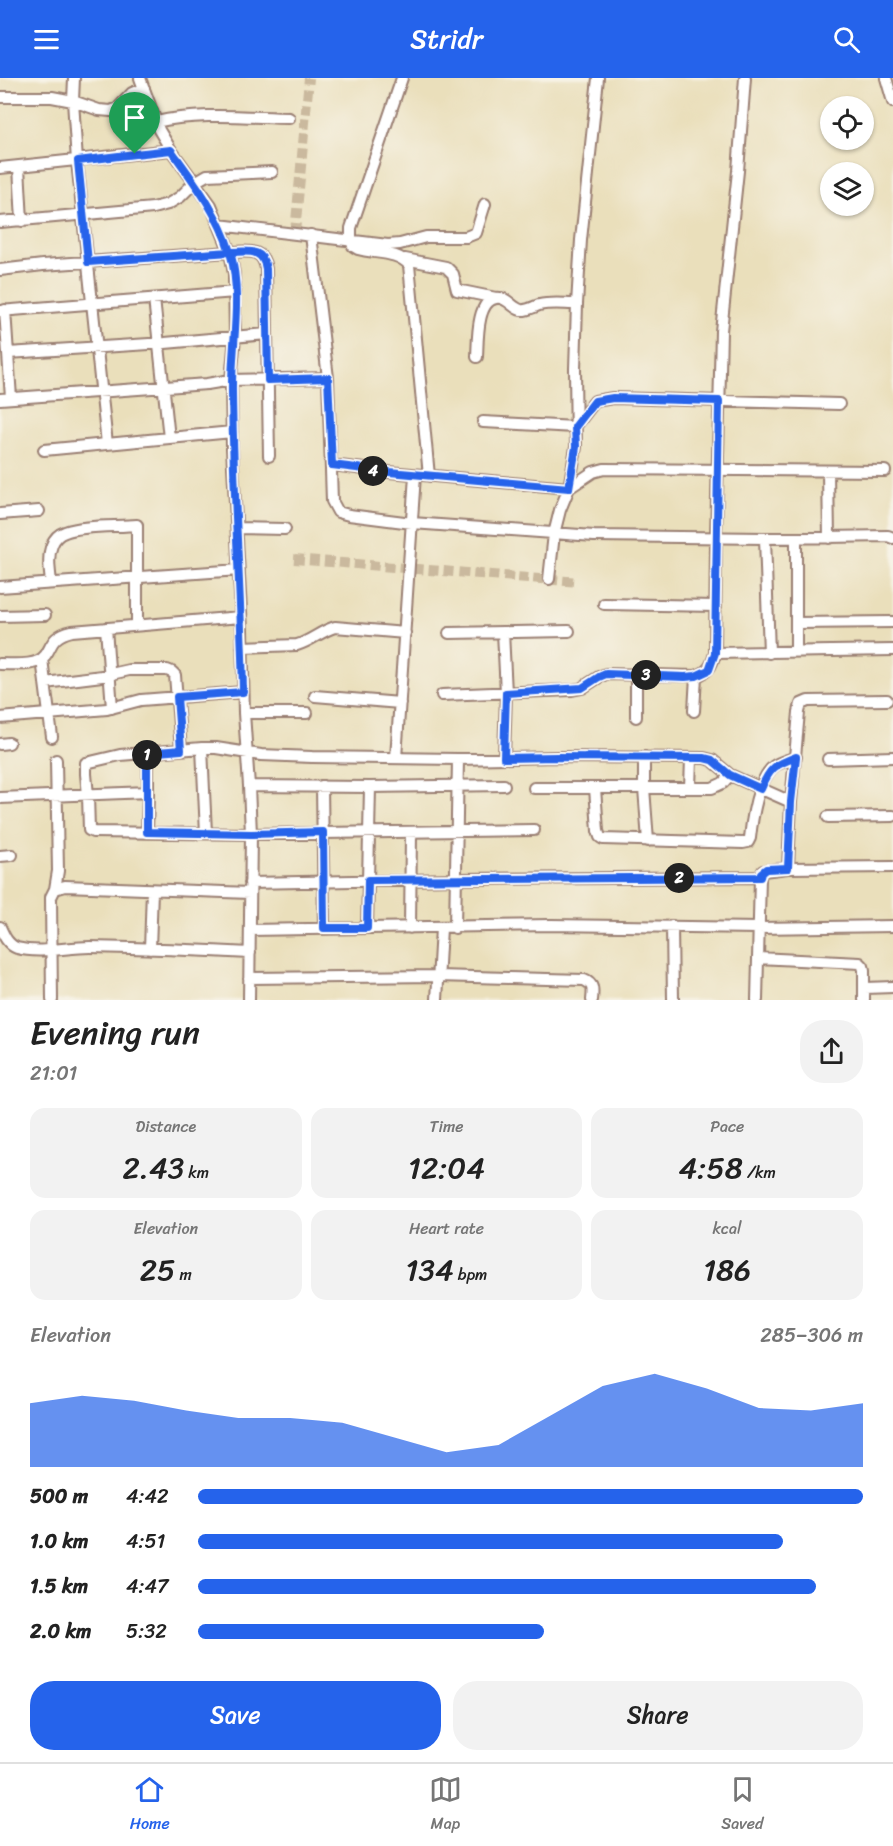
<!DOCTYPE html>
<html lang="en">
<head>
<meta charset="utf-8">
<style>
  body { margin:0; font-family:Sriracha,sans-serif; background:#f2f2f2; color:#222; height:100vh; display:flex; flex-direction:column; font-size:22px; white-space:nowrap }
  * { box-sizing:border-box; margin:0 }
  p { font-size:20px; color:#767676 }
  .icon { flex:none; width:33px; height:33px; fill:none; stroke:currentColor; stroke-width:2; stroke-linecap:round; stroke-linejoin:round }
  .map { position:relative; height:922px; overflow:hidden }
  .sheet { display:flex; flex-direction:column; background:#fff; flex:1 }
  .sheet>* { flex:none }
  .fabs { position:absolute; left:820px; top:18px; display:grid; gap:12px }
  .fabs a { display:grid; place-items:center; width:54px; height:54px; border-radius:50%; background:#fff; box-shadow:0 2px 4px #0004; font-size:30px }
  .pin { position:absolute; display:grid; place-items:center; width:51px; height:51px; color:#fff; margin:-62px -26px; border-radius:50% 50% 50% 0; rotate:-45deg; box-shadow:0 0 6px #0007 }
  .pin .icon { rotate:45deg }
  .km { position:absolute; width:30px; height:30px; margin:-15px; border-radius:50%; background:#222; color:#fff; font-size:16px; line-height:30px; text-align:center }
  .round { display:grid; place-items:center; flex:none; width:63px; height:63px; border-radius:24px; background:#f2f2f2 }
  .summary { display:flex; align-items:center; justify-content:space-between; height:102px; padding:0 30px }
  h1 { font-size:33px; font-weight:600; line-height:45px }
  .metrics { display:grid; grid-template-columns:repeat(3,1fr); gap:9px; height:102px; padding:6px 30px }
  .metrics div { display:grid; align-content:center; border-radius:15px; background:#f2f2f2; text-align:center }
  .metrics b { font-size:30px; font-weight:600 }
  .metrics small { font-size:16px; font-weight:400 }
  .metrics p { font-size:16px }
  .chart { height:168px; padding:12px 30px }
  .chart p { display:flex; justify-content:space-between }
  .chart svg { width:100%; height:108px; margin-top:6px; fill:#2563eb; opacity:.7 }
  .primary-button { display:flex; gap:12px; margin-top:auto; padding:12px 30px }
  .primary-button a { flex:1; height:69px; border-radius:24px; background:#2563eb; color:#fff; font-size:24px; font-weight:600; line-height:69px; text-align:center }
  .primary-button a+a { background:#f2f2f2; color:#222 }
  ul { padding:0 30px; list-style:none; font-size:20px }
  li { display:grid; grid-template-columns:96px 72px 1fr; align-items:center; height:45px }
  li i { height:15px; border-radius:8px; background:#2563eb }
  header { display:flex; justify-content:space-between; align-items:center; height:78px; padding:0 30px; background:#2563eb; color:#fff; font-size:27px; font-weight:600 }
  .dock { display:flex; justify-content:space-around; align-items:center; height:84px; border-top:2px solid #e0e0e0; background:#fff; font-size:16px; color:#767676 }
  .dock a { display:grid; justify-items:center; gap:3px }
  .dock .current { color:#2563eb }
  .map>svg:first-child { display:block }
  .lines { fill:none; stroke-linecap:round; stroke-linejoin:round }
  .street-tunnel { stroke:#cab99e; stroke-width:10; stroke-dasharray:10 5; stroke-linecap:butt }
  .street-casing { stroke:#9a7f73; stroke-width:14 }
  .street { stroke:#fff; stroke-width:10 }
  .route-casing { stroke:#fff; stroke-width:12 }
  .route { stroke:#2563eb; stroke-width:8 }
</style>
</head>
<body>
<header><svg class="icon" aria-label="menu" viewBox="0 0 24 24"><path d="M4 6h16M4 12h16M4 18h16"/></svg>Stridr<svg class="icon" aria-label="search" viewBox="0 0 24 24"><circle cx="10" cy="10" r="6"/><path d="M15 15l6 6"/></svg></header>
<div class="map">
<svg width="893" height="922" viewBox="0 0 893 922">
  <rect width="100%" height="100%" fill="#f7f3e8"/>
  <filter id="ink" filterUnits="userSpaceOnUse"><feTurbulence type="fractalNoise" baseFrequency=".0167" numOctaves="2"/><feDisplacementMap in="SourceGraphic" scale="12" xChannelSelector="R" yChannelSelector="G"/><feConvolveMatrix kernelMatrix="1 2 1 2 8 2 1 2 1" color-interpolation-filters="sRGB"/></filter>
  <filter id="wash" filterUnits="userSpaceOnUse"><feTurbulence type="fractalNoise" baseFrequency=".008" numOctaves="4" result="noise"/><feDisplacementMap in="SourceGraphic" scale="24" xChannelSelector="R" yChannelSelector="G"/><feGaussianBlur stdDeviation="1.35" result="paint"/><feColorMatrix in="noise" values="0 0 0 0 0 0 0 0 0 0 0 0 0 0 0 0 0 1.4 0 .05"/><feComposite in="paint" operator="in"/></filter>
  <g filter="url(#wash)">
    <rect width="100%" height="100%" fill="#eadfbb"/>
  </g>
  <g filter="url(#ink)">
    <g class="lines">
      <path class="street-tunnel" d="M 295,155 L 309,0
        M 294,481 L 578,504"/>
      <defs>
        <path id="street" d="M 74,0 L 73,23 L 77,83 L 107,366
          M 140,0 L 159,52 L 171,72 L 211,127 L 230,174 L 234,196 L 235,259 L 231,302 L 232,370 L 242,552 L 244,635 L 249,708 L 251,756 L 249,922
          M 402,0 L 351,150 L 351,162 L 353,168 L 358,171 C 375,176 398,173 409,187 L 429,398
          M 886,0 L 893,24
          M 0,19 L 52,19 L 73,23 L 99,32 L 111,33 L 118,30 L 132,15 L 144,10
          M 156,44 C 199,34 245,39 289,40
          M 19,89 L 22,143
          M 0,90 L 171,72
          M 0,144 L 153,130 L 168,126 L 180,119 L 195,104 L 207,97 L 272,94
          M 219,147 L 388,167 L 400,166 L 426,159 L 466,159 L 476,155 L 485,126
          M 311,157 L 328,300 L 332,423 L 338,434 L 349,437 L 412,445 L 594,458 L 765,460 L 888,458 L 893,460
          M 405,181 L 446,189 L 453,196 L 457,212 L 496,220
          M 0,192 L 43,187 L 230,174 C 247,174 263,169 266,191 L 269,378
          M 154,221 L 169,360
          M 5,232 L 11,320
          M 0,233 L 235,214
          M 8,275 L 165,265 L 267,256
          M 477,279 C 478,264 476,223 496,220 C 507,218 512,230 521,232 C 527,233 533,229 539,227 C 551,224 564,226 577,226
          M 0,321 L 207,306 L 231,302 L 328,300
          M 483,344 L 575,349 L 595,323 L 613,320 L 839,326
          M 44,372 L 232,354
          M 332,387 L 389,394 L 569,410 L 593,394 L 604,391 L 885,393
          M 828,393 L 829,460
          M 0,436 L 39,433
          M 237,450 L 285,451
          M 765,460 L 769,575
          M 796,460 L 796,573
          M 549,501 L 554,456 L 560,432 L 569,410 L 576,369 L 575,291 L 577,226 L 581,162 L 598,0
          M 51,505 C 50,493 47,479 52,467 C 54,461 59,456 65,454 C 83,447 117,449 137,447 L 137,547
          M 0,509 L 239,492
          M 604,526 L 716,528
          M 0,538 L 45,537
          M 796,545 L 893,544
          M 106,550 L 112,630
          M 503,554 L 506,615 L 504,680
          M 449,555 L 569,553
          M 242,569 L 297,567 C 311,563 321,553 335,549 L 405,555
          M 715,575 L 893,572
          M 42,581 L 52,659
          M 0,586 C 12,586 28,588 38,583 C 54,576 45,559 72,553 L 241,539
          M 636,597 L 636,639
          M 45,605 L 102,598 L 129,592 L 167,592 L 172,594 L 175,597 L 181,672
          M 442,617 L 572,612 L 582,610 L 599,599 L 606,596 L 696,598 C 709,594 712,587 715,575 L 716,460 L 721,253 L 738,93 L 745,0
          M 315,618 L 400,625
          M 694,633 L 696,598
          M 244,635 L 307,635
          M 0,640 L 107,631 L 141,622 L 243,614
          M 0,666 L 9,665
          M 202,670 L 206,755
          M 644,679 L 644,710 L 648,763
          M 396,680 L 415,397
          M 828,681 L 893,679
          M 249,708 L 370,709 L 504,707
          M 322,708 L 324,850
          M 534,710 L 712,710 L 723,705 L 730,697
          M 595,710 L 598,753 L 600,759 L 603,761 L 743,765 L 748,764 L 750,760 C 752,741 758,701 774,688 C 780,684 789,682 796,679
          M 690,710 L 691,680
          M 0,720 L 148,714 L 148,675
          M 828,739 L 893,738
          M 534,752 L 251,756 L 93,754 L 89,752 L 88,717 L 86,696 L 86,685 L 120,677 L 202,670 L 216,670 L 261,677 L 312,679 L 458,681 L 557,679 L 704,680 L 712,682 L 730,697 L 791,724
          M 147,755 L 148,714
          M 0,778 L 12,777
          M 788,790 L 791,724 L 799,634 L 801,626 L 808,623 L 887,622
          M 250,805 L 456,801 L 760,799
          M 55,811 L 65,808 L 250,815
          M 672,848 L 673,922
          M 0,849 C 4,858 8,867 17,870 C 41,876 66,869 90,869 C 143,870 197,872 250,875
          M 367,850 L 370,709
          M 410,850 L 411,755
          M 455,850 L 458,681
          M 250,852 L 551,847 L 758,850 L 893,848
          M 150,871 L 152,812
          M 758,880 L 860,885 L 863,888 L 864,892 L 864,922
          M 249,900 L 438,898 L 584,902 C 594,906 593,912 592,922
          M 865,910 L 893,909
          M 52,922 L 51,819 L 55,811 L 58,793 L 56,682
          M 437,922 L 441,850
          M 757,922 L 760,799 L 763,793 L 788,790 L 893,789"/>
      </defs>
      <use href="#street" class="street-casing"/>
      <use href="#street" class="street"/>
    </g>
  </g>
  <g class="lines" filter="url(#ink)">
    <defs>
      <path id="route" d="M 135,76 L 171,72 C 194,104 218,135 230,174 C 243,217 231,270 232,314 C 233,414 241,514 243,614 L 177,619 L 181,672 L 147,675 L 147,754 L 251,756 L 323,754 L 324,850 L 367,850 L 368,802 L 760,799 L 761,795 L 766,791 L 788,790 L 791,724 L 796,679 C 775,687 770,689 761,711 L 730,697 L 712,682 L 704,680 L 557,679 L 504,680 L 506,615 L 582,610 L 599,599 L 606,596 L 685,599 L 696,598 L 709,592 L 715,575 L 719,323 L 613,320 L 595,323 L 575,349 L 576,369 L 569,410 L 389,394 L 332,387 L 328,300 L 268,302 L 266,191 C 263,169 247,174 230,174 L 88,184 L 78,83 L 135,76"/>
    </defs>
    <use href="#route" class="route-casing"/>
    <use href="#route" class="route"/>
  </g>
</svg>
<div class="fabs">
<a><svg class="icon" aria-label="locate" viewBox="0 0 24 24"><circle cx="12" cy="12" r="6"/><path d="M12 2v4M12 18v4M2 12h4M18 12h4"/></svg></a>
<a><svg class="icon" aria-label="layers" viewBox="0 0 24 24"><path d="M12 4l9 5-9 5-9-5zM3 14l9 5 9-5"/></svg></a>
</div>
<div class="pin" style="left:135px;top:76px;background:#1e9e55"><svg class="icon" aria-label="arrive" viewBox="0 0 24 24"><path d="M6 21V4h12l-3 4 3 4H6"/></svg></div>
<b class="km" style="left:147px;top:677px">1</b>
<b class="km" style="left:679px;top:800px">2</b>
<b class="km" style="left:646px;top:597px">3</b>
<b class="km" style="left:373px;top:393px">4</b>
</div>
<section class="sheet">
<div class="summary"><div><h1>Evening run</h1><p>21:01</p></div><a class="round"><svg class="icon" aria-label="share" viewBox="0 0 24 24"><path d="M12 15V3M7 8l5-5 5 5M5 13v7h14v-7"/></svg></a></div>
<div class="metrics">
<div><p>Distance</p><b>2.43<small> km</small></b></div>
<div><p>Time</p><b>12:04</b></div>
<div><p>Pace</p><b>4:58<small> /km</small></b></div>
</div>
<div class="metrics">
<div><p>Elevation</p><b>25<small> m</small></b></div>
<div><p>Heart rate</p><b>134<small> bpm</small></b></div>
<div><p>kcal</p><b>186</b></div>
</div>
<div class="chart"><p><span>Elevation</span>285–306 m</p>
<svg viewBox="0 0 160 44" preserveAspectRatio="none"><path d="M0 44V18L10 15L20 17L30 21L40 24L50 24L60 26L70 32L80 38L90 35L100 23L110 11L120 6L130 12L140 20L150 21L160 18V44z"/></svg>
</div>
<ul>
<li><b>500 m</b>4:42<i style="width:100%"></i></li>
<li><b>1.0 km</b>4:51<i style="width:88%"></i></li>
<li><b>1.5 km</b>4:47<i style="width:93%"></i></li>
<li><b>2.0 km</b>5:32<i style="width:52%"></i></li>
</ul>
<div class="primary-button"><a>Save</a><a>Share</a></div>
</section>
<nav class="dock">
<a class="current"><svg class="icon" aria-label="home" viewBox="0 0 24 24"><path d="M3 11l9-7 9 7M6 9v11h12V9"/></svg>Home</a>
<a><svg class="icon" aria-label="map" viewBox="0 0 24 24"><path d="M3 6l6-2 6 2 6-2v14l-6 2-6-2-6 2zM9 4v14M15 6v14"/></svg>Map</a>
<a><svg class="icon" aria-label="saved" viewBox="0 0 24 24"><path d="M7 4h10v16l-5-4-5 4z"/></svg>Saved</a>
</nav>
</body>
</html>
